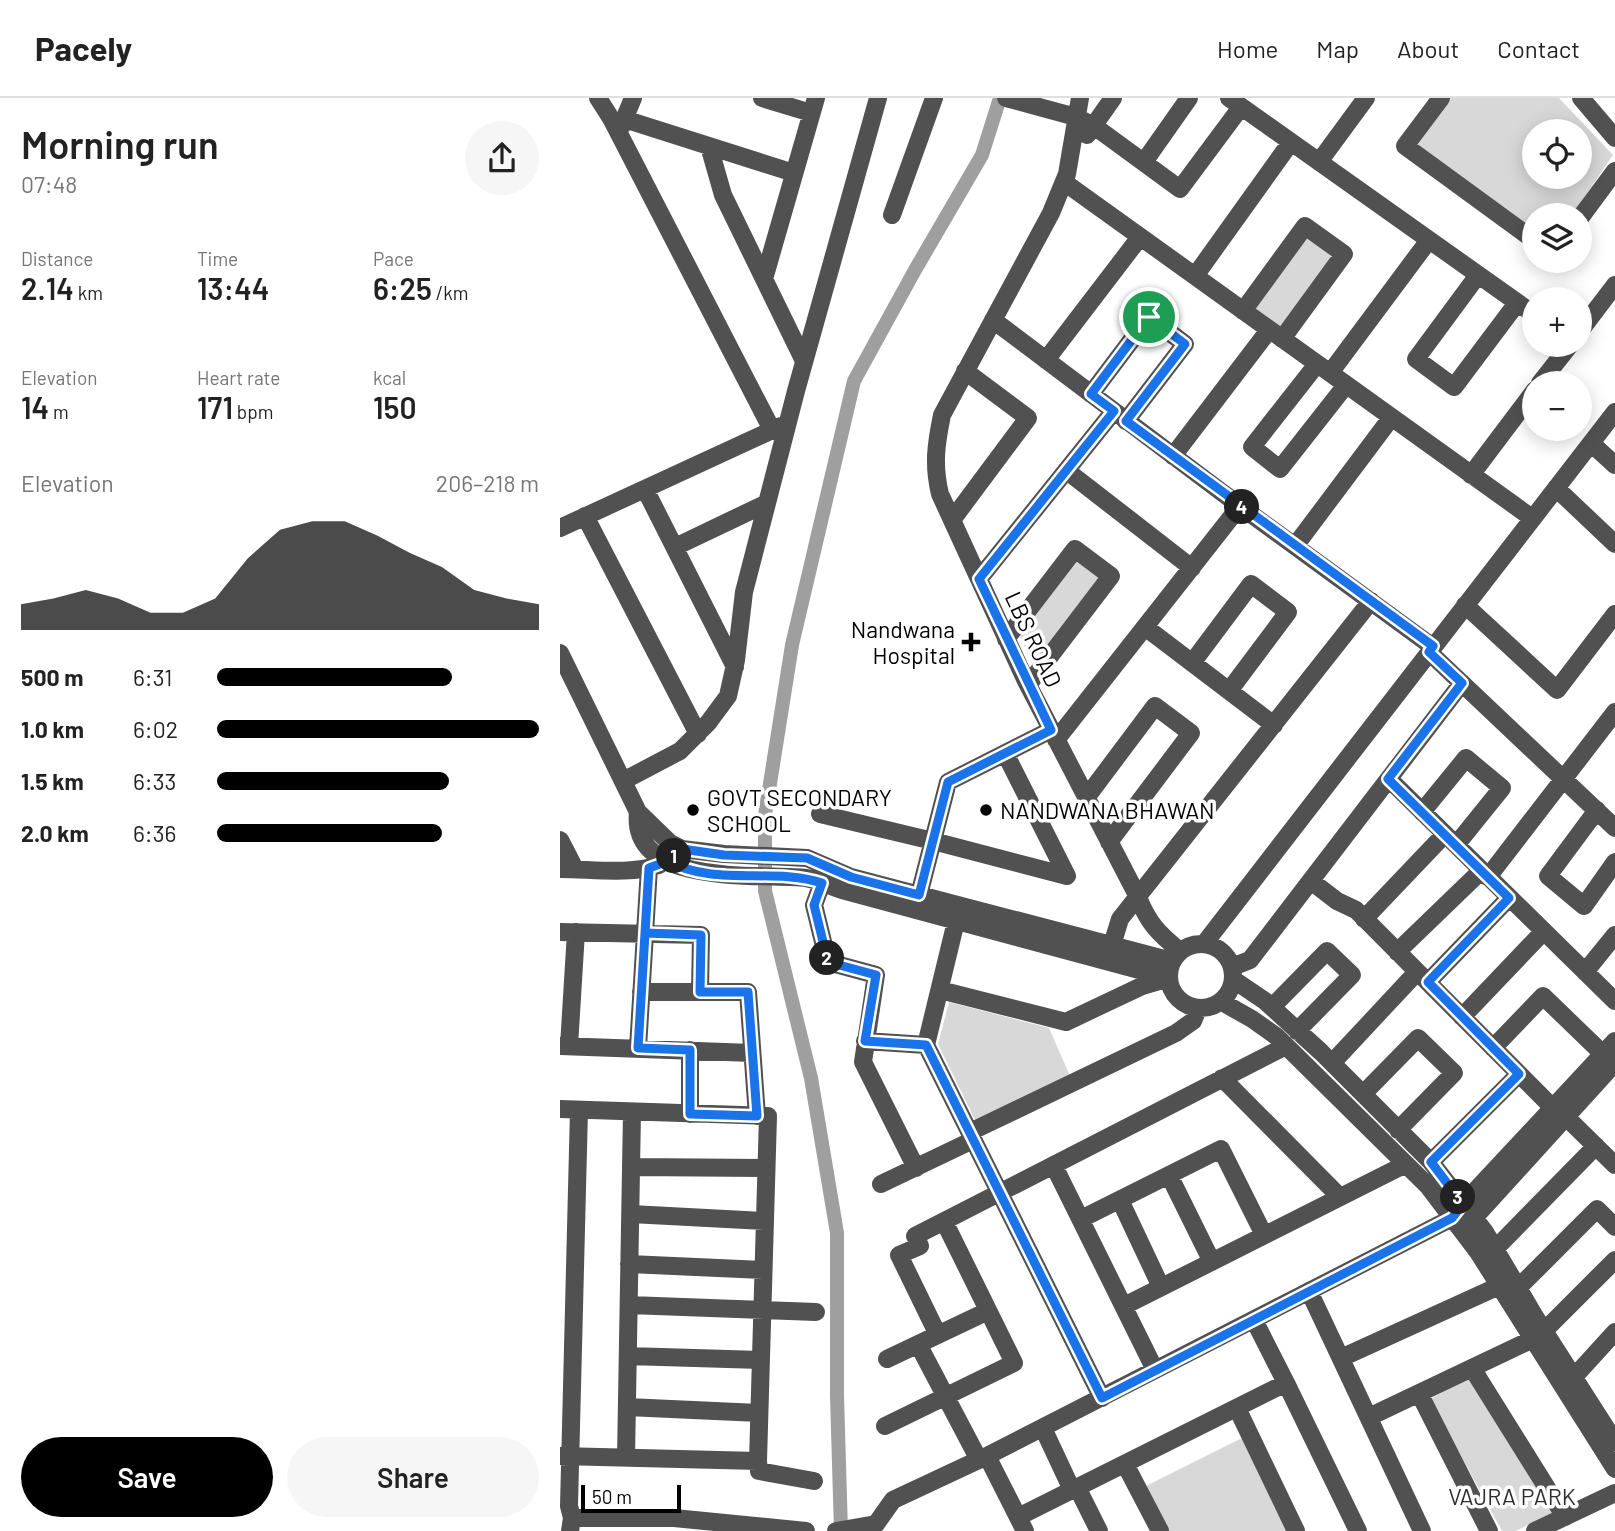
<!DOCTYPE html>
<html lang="en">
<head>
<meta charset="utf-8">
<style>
  body { margin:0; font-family:Barlow,sans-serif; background:#f6f6f6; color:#222; height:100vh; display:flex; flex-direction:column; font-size:26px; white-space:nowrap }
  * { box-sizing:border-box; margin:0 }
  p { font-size:23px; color:#767676 }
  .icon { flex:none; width:38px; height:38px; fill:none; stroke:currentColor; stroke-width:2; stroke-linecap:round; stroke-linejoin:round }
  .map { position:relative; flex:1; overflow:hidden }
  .sheet { display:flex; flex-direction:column; background:#fff; width:560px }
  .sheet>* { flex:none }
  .controls { position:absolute; left:962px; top:21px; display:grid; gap:14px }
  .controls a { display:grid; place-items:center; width:70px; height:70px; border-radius:50%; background:#fff; box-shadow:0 4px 18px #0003; font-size:35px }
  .scale { position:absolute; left:21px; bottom:18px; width:100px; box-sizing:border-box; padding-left:7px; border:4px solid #000; border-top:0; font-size:19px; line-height:24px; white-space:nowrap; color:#000; -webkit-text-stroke:5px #fff; paint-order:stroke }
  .pin { position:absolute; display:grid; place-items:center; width:60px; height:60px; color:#fff; margin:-30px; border:4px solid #fff; border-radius:50%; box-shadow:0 2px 7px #0007 }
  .km { position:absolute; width:35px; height:35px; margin:-18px; border-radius:50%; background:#222; color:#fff; font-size:19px; line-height:35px; text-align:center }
  .round { display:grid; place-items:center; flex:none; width:74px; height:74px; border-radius:37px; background:#f6f6f6 }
  .summary { display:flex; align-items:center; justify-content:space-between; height:119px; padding:0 21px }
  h1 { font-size:38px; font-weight:600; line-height:52px }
  .stats { display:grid; grid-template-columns:repeat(3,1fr); gap:10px; height:119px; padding:7px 21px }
  .stats div { display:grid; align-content:center }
  .stats b { font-size:30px; font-weight:600 }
  .stats small { font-size:19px; font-weight:400 }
  .stats p { font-size:19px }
  .chart { height:196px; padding:14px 21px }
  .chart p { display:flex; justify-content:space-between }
  .chart svg { width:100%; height:126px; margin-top:7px; fill:#000; opacity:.7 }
  .action { display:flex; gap:14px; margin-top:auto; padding:14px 21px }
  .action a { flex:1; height:80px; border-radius:42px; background:#000; color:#fff; font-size:28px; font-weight:600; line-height:80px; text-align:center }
  .action a+a { background:#f6f6f6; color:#222 }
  ul { padding:0 21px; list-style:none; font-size:23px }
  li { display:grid; grid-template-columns:112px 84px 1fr; align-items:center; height:52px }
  li i { height:18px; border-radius:9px; background:#000 }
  header { display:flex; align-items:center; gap:42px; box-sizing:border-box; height:98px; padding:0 35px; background:#fff; border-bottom:2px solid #e0e0e0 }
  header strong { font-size:33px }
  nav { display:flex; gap:38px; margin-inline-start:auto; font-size:24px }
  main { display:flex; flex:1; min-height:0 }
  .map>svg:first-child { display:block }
  .green { fill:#d8d8d8; fill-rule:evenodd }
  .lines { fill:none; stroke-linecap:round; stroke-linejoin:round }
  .canal { stroke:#9f9f9f; stroke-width:14 }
  .minor { stroke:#515151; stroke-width:18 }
  .route-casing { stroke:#fff; stroke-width:14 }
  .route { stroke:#1a73e8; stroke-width:9 }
  .poi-dot { fill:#000; stroke:#fff; stroke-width:2.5 }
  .labels { text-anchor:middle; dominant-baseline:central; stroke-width:7; stroke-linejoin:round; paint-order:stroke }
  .poi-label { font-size:23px; fill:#000; stroke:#fff; text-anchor:start }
  .street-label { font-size:23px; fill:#000; stroke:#fff }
  .park-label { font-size:23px; fill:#2f2f2f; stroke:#fff }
</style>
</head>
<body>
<header>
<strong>Pacely</strong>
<nav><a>Home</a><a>Map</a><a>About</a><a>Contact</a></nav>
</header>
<main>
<section class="sheet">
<div class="summary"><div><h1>Morning run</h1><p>07:48</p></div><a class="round"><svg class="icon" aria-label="share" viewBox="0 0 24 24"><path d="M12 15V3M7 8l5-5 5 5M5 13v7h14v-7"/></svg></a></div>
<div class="stats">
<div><p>Distance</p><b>2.14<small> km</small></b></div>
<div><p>Time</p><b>13:44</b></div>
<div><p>Pace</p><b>6:25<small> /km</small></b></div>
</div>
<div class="stats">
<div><p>Elevation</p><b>14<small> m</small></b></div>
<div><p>Heart rate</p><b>171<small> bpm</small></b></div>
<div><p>kcal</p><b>150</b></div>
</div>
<div class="chart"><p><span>Elevation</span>206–218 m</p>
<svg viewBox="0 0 160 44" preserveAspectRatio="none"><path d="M0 44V35L10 33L20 30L30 33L40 38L50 38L60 33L70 19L80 9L90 6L100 6L110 11L120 17L130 22L140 30L150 33L160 35V44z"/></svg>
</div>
<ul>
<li><b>500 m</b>6:31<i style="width:73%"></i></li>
<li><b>1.0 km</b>6:02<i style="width:100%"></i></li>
<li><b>1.5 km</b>6:33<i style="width:72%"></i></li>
<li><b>2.0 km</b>6:36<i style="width:70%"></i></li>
</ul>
<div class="action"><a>Save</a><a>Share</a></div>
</section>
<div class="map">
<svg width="1055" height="1433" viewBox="0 0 1055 1433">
  <rect width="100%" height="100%" fill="#fff"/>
  <path class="green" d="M 890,0 L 999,0 L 1053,57 L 1012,117 L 975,117 L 975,132 L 856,46 ZM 975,33 L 1020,33 L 1020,79 L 975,79 Z
    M 746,138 L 773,158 L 721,230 L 694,210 Z
    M 516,461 L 541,480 L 473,568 L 459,536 Z
    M 389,904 L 489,930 L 510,978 L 415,1022 L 378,946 Z
    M 908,1280 L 992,1415 L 956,1433 L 942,1433 L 870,1301 Z
    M 684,1339 L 732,1433 L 609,1433 L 586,1388 Z"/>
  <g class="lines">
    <path class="canal" d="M 281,1433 L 277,1298 L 277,1135 L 251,980 L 205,793 L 205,717 L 232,547 L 294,283 L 355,172 L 422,57 L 440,0"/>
    <path class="minor" d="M 38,0 L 52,22 L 212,332
      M 202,0 L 251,15
      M 446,0 L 516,19 L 534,28 L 620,91 L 681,9
      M 520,0 L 507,76 L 491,115 L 382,317 C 376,346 373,367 380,396 L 465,581 L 578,799 C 588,825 599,836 620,853
      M 669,0 L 975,217
      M 881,0 L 845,48 L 975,143
      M 1021,0 L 1055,40
      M 64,21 L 234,75
      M 61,29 L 73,0
      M 527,37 L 553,0
      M 149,48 L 163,97 L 244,263
      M 584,64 L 629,0
      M 759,64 L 806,0
      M 504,84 L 972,420
      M 332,117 L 374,0
      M 1020,120 L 1055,73
      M 918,177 L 856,261 L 894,289 L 957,205
      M 635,178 L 731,44
      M 204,181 L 256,0
      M 683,213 L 745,128 L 784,156 L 722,241
      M 433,222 L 680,408 L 873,549
      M 1020,233 L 1055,187
      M 486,262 L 580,139
      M 757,266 L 692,349 L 720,371 L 786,287
      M 770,275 L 869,142
      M 980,285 L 1010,247
      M 531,296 L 589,219 L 625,246 L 566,323
      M 1031,345 L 1055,367
      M 613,358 L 709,232
      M 507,373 L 632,470
      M 911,377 L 975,292
      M 996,390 L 1055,446
      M 85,391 L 175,569
      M 25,418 L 138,636
      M 392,422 L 468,320 L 405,273
      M 0,430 L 221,328
      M 735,448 L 831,320
      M 115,449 L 207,405
      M 419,481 L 554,313
      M 905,507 L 997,592 L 1055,516
      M 585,529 L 714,627
      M 446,541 L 515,451 L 551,478 L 468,587
      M 869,554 L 1055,730
      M 0,555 L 78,714 L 110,745 L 122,751 L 164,756 L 247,760 L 291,779 L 612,863
      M 632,565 L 691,486 L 728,514 L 669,593
      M 496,642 L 680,408
      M 829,681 L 1055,903
      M 63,683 L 120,653 L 148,625 L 168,598 L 176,562 L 184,494 L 236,293 L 318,0
      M 526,700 L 595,608 L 631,635 L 549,744
      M 1037,712 L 988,778 L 1024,808 L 1055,764
      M 78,714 C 70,790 201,775 246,780 C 258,782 270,788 282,792 L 609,880
      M 862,714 L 906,660 L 942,690 L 896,747
      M 260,716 L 373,743 L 507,778 L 445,655
      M 0,742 L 15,771
      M 0,771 C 32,771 69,777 99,767
      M 928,779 L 1055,614
      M 751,783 L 777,803 L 796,812 L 993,1010
      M 262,785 L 254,807 L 268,864 L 316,877 L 303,964 L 356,1070
      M 359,797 L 388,684 L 491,632
      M 399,811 L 366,947 L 542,1300
      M 804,821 L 885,736
      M 0,834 L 141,837 L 140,894
      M609 878a32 32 0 1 1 64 0a32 32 0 1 1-64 0Z
      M 644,846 L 1055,314
      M 552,847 L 560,821 L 811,503
      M 837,854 L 922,772
      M 672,869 L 690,862 L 902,585
      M 1025,874 L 1055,837
      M 674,882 L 705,903 L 761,954 L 871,1064 L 925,1134 L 974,1217 L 1055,1344
      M 868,884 L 949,800
      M 380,892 L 506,924 L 582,888 L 609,880
      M 81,894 L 188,894 L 197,1018
      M 662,904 L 692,921 L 716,938 L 868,1088 L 918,1154 L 1055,1371
      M 712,909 L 767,853 L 792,877 L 737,933
      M 902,919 L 984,833
      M 305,943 L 366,947
      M 0,948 L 192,955
      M 9,948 L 16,834
      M 78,950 L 89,770
      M 933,950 L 983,898 L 1043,956
      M 130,952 L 130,1016
      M 772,965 L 857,874
      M 662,980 L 780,1099
      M 803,996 L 858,940 L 894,975 L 838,1032
      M 0,1011 L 208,1018 L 198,1363 L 199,1373 L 254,1383
      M 1006,1019 L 1055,1067
      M 410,1034 L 616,935 L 633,923 L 638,911
      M 871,1064 L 959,976
      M 494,1068 L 595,1272
      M 71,1069 L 206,1070
      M 609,1077 L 652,1164
      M 321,1086 L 413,1042
      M 560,1102 L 601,1189
      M 71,1116 L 205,1123
      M 903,1120 L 914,1120 L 1055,965
      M 521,1121 L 661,1051 L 704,1137
      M 935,1151 L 1036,1048
      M 69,1166 L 203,1172
      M 958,1190 L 1037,1111 L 1055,1129
      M 749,1193 L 862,1433
      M 69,1207 L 256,1214
      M 564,1208 L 846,1066
      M 984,1233 L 1055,1162
      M 378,1237 L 339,1157 L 360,1148 L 355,1138 L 726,948
      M 358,1246 L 419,1362
      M 68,1258 L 201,1262
      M 781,1260 L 939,1188
      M 327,1261 L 428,1213
      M 912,1270 L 1005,1419
      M 1014,1279 L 1055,1234
      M 726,1285 L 798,1433
      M 859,1295 L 929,1433
      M 67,1309 L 199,1315
      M 677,1310 L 736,1433
      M 809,1319 L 973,1241
      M 325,1328 L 454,1265 L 384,1123
      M 483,1330 L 512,1392
      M 0,1358 L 198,1363
      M 427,1358 L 465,1433
      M 66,1360 L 72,1014
      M 565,1366 L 600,1433
      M 517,1389 L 539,1433
      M 458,1419 L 726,1285 L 694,1222
      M 12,1420 L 114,1420 L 246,1433
      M 10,1433 L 12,1420 L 9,1408 L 19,1012
      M 276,1433 L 316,1426 L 333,1402 L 427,1358 L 892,1120 L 903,1106 L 1055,943
      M 975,1433 L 1055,1395"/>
  </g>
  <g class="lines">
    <defs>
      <path id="route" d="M 589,219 L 531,296 L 554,313 L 419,481 L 491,632 L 388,684 L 359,797 L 291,779 L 247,760 L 164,757 L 122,751 L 108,763 L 89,770 L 85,835 L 141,837 L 140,894 L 188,894 L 197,1018 L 130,1016 L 130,952 L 78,950 L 89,770 L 108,763 C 155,789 213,769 262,785 L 254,807 L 268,864 L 316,877 L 305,943 L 366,947 L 542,1300 L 892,1120 L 903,1106 L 871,1064 L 959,976 L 868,884 L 949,800 L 828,681 L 902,585 L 869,554 L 873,548 L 566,323 L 625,246 L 589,219"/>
    </defs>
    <use href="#route" class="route-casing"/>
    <use href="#route" class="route"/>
  </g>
  <g class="poi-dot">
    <path d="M407.5 533.5h7v7h7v7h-7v7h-7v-7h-7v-7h7z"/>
    <circle cx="133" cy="712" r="7"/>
    <circle cx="426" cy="712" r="7"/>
  </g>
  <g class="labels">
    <g class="poi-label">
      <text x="395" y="531" text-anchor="end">Nandwana<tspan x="395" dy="26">Hospital</tspan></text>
      <text x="147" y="699">GOVT SECONDARY<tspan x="147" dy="26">SCHOOL</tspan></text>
      <text x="440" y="712">NANDWANA BHAWAN</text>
    </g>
    <g class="street-label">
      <text transform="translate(474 541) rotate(65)">LBS ROAD</text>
    </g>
    <g class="park-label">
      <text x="952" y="1398">VAJRA PARK</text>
    </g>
  </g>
</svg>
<div class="controls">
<a><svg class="icon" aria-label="locate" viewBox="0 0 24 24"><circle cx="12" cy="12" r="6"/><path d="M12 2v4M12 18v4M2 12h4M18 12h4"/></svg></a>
<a><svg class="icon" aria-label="layers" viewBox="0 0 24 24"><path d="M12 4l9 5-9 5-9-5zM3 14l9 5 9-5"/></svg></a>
<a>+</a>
<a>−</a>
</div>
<div class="scale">50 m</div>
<div class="pin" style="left:589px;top:219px;background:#1e9e55"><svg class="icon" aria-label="arrive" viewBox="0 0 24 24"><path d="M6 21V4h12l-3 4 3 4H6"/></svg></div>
<b class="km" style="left:114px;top:758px">1</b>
<b class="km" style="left:267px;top:860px">2</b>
<b class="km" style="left:898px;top:1099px">3</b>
<b class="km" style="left:682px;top:409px">4</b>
</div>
</main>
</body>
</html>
